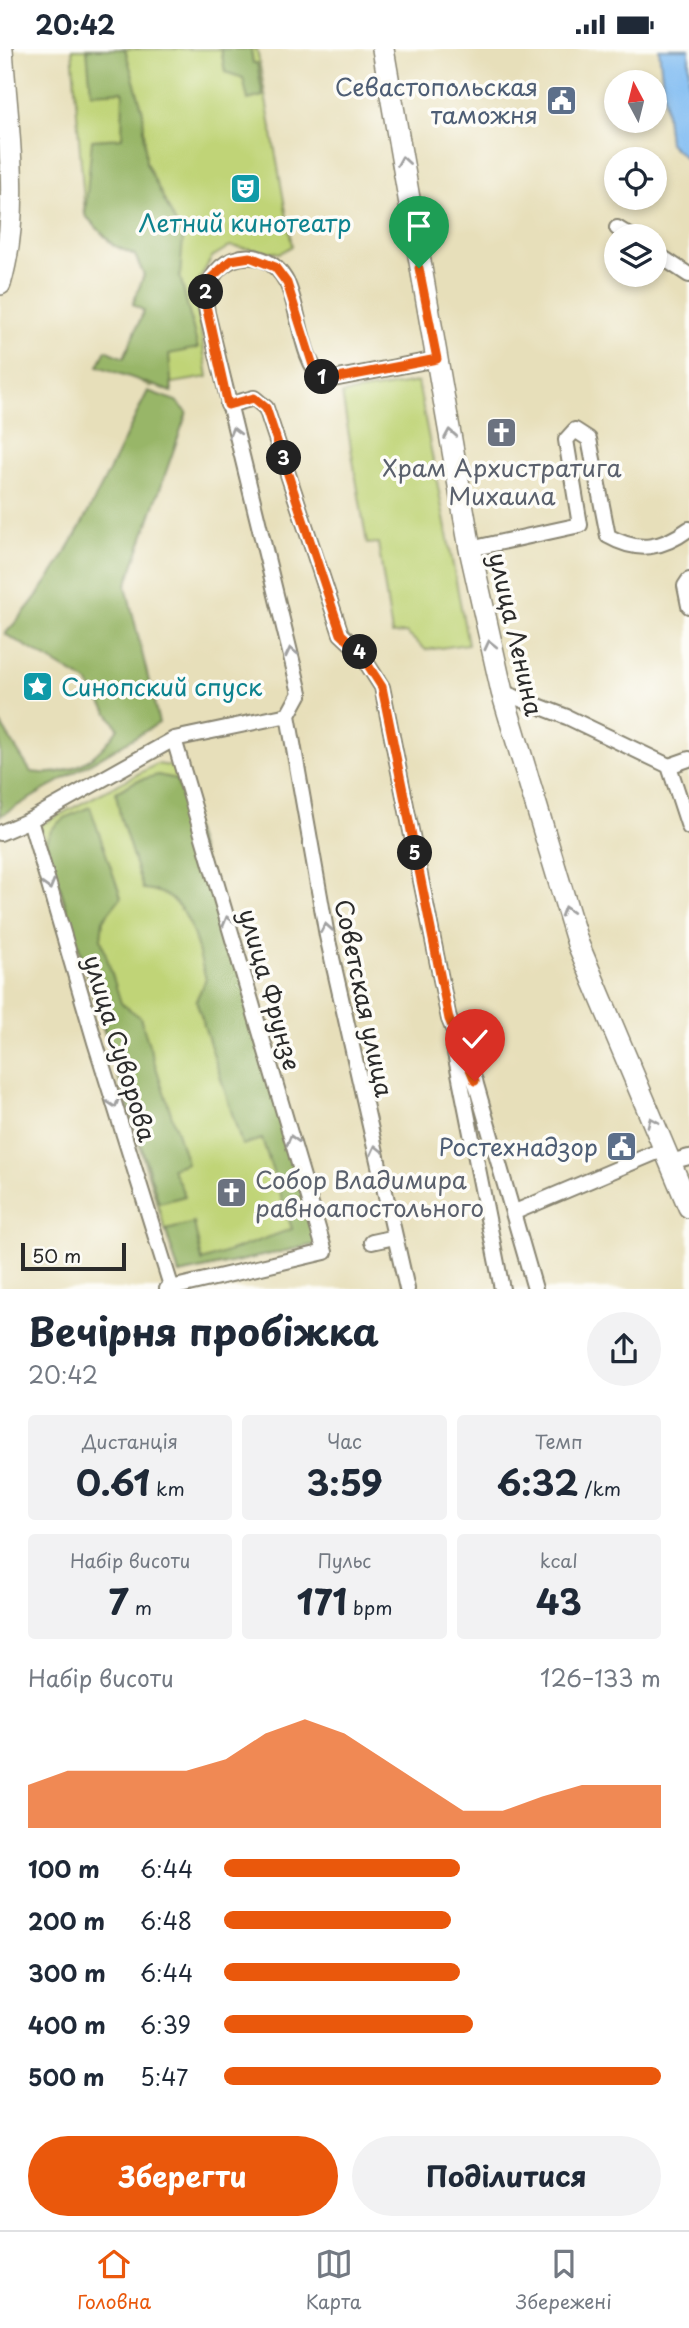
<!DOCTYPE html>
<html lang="uk">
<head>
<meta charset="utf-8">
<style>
  body { margin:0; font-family:"Playpen Sans",sans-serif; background:#f2f2f3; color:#1f2937; height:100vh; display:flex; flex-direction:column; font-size:26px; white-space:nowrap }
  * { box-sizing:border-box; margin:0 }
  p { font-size:23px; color:#747a83 }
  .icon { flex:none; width:38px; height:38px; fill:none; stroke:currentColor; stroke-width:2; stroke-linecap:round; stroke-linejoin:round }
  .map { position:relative; height:1240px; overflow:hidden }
  .side { display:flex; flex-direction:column; background:#fff; flex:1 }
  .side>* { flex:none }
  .needle { width:46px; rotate:353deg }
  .fabs { position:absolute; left:604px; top:21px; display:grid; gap:14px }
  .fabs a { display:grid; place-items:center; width:63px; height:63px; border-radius:50%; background:#fff; box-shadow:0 4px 10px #0003; font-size:35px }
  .scale { position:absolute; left:21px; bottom:18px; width:105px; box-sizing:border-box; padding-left:7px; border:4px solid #2b2b2b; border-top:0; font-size:19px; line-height:24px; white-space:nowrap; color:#2b2b2b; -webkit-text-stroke:5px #fdfcf7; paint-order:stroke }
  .pin { position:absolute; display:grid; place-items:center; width:60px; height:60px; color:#fff; margin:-72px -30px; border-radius:50% 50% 50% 0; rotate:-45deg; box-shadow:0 0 7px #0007 }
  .pin .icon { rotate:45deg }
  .km { position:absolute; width:35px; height:35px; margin:-18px; border-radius:50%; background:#222; color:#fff; font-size:19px; line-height:35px; text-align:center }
  .round { display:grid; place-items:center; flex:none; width:74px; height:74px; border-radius:37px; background:#f2f2f3 }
  .head { display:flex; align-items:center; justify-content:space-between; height:119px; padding:0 28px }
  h1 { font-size:38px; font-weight:700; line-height:52px }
  .stats { display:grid; grid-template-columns:repeat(3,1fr); gap:10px; height:119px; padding:7px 28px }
  .stats div { display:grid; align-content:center; border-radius:7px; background:#f2f2f3; text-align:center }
  .stats b { font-size:35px; font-weight:700 }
  .stats small { font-size:19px; font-weight:400 }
  .stats p { font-size:19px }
  .chart { height:196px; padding:14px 28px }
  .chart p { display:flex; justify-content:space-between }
  .chart svg { width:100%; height:126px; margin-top:7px; fill:#ea580c; opacity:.7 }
  .button { display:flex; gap:14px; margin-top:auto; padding:14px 28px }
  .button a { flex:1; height:80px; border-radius:42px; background:#ea580c; color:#fff; font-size:28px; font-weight:700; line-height:80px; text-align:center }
  .button a+a { background:#f2f2f3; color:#1f2937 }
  ul { padding:0 28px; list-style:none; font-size:23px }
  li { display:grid; grid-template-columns:112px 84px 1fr; align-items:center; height:52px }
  li i { height:18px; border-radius:9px; background:#ea580c }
  .status { display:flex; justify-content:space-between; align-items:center; height:49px; padding:0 35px; background:#fff; direction:ltr }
  .status svg { height:19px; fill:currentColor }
  .tabs { display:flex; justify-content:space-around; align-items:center; height:98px; border-top:2px solid #e0e1e3; background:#fff; font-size:19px; color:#747a83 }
  .tabs a { display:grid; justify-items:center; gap:4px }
  .tabs .selected { color:#ea580c }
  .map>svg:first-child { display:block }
  .green { fill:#c0d477; stroke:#768051; stroke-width:2 }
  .forest { fill:#98b668; stroke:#62704a; stroke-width:2 }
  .water { fill:#80bcf2; stroke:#56748e; stroke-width:2 }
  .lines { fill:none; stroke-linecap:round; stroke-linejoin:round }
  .minor-casing { stroke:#898572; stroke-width:18 }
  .secondary-casing { stroke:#898572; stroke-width:24 }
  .minor { stroke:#fff; stroke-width:14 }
  .secondary { stroke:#fff; stroke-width:21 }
  .oneway { stroke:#a0a0a0 }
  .route-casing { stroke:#fff; stroke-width:14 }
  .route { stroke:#ea580c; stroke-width:9 }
  .labels { text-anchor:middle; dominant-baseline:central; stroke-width:7; stroke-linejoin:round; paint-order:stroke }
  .service-label { font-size:24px; fill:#4e5e75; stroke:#fdfcf7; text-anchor:end }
  .culture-label { font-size:24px; fill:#0d838f; stroke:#fdfcf7 }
  .worship-label { font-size:24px; fill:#5b616d; stroke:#fdfcf7 }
  .street-label { font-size:24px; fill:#2b2b2b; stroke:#fdfcf7 }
</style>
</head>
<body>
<div class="status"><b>20:42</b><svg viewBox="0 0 49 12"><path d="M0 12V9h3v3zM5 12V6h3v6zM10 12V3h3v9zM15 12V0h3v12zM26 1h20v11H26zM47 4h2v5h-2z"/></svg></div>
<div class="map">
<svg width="689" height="1240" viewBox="0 0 689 1240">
  <rect width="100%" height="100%" fill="#fdfcf7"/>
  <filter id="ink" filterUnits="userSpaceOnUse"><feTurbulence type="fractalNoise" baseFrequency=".0143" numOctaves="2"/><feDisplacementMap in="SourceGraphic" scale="14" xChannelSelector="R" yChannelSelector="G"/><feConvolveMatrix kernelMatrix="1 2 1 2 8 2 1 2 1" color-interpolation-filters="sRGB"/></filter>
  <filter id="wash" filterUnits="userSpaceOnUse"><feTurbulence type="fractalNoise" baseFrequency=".00686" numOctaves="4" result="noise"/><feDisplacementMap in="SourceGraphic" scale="28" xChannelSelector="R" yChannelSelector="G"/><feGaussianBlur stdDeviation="1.57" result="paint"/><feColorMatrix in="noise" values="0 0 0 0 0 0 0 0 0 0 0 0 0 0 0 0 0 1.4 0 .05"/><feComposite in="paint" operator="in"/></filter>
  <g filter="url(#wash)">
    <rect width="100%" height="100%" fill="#e7dfba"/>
    <path class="green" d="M 72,0 L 257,0 L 292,197 L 280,204 L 230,197 L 212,208 L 194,240 L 208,328 L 150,338 L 120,318 L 144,262 L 133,255 L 144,226 L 135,206 L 113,196 L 85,166 Z
      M 418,333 L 468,595 L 426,601 L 406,584 L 392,585 L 378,494 L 367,495 L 342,345 Z
      M 157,715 L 176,718 L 317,1195 L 179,1225 L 40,776 Z"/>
    <path class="forest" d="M 87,0 L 125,0 L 143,63 L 146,114 L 183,189 L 180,227 L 198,299 L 169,305 L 172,343 L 98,317 L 106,301 L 124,309 L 144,262 L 133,255 L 144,226 L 135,206 L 113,196 L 85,166 L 92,91 L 122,89 L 123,42 L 91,44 Z
      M 221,0 L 251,0 L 253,14 L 257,14 L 263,47 L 248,51 L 243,29 L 225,23 Z
      M 148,342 L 176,352 L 187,363 L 126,537 L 159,674 L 0,767 L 0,674 L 31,723 C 70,729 97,711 118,679 L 87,633 L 5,585 C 70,517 106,425 148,342 Z
      M 158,726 L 176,730 L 241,923 L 317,1195 L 179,1225 L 166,1181 L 194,1174 L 202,1212 L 292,1180 L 262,1090 L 242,1096 L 196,951 L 206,930 C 194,892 191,843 143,840 L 120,767 L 116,743 L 136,732 Z
      M 90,758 L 121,848 L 103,871 L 101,890 L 121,954 L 140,968 L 187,1114 L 172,1119 L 185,1147 L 159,1154 L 46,793 C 53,770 69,767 90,758 Z"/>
    <path class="water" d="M 659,0 L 689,0 L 689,113 L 669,94 Z"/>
  </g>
  <g filter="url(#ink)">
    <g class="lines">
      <defs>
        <path id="minor" d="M 617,179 L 630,187
          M 654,203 L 689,226
          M 228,356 L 254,349 L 266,359 L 341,585 L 359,602 L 382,638 L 449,970 L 475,1032 L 535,1240
          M 470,500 L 580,476 L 566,391 L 575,381 L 589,390 L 608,487 C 638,504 662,500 689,480
          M 689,531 L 685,537 L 689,557
          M 502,643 L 567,668 L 669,717 L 689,710
          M 288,666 L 300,644 L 207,264 C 197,210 262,185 287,234 C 299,258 302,316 323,329 L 333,330 L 437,310
          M 288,666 L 327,887 L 407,1240
          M 669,717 L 689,778
          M 30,771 L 95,993 L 172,1240
          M 0,784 L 30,771 L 174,690 L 288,666
          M 454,999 L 502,1240
          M 670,1113 L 689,1108
          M 515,1163 L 664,1100
          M 372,1193 L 395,1188
          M 167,1240 L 325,1203 L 174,690"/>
        <path id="secondary" d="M 383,0 L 470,500 L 502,643 L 578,895 L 689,1158
          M 0,235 C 22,160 7,77 2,0"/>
      </defs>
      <use href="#minor" class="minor-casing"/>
      <use href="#secondary" class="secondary-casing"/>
      <use href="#minor" class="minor"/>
      <use href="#secondary" class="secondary"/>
    </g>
    <defs><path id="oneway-chevron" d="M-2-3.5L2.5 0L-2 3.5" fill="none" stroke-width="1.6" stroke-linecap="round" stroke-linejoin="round" transform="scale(1.75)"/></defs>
    <g class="oneway">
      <use href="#oneway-chevron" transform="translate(403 112) rotate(-99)"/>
      <use href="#oneway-chevron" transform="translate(234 383) rotate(-105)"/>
      <use href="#oneway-chevron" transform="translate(450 385) rotate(-100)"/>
      <use href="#oneway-chevron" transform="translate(490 596) rotate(-103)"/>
      <use href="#oneway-chevron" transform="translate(291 603) rotate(-103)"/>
      <use href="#oneway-chevron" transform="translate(49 836) rotate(74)"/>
      <use href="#oneway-chevron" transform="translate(566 862) rotate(-107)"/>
      <use href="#oneway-chevron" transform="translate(228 872) rotate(-106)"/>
      <use href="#oneway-chevron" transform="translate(326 879) rotate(-100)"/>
      <use href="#oneway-chevron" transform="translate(114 1054) rotate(72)"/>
      <use href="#oneway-chevron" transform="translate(652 1073) rotate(-113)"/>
      <use href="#oneway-chevron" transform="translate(292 1091) rotate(-106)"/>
      <use href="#oneway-chevron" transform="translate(376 1101) rotate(-103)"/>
    </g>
  </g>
  <g class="lines" filter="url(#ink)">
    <defs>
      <path id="route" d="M 419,219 L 437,310 L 333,330 L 323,329 L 315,323 L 287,234 L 275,218 L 250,208 L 231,211 L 211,229 L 205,252 L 228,356 L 254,349 L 266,359 L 341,585 L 359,602 L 382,638 L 449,970 L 475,1032"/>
    </defs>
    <use href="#route" class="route-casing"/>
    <use href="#route" class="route"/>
  </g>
  <defs>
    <symbol id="civic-square" viewBox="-11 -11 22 22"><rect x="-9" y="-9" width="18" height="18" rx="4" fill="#5c6f8a" stroke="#fdfcf7"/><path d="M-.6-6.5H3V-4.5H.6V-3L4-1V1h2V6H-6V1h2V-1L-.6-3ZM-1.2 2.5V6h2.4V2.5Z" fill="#fff"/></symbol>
    <symbol id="theatre-square" viewBox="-11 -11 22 22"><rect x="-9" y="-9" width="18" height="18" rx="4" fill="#0f9aa8" stroke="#fdfcf7"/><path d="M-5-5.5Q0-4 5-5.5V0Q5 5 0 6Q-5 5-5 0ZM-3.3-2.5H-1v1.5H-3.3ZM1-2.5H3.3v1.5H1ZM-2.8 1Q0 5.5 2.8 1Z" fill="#fff"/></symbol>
    <symbol id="church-square" viewBox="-11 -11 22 22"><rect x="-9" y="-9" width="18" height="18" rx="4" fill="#6b7280" stroke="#fdfcf7"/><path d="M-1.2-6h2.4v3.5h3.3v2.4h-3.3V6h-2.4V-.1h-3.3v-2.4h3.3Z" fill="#fff"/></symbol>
    <symbol id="sight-square" viewBox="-11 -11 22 22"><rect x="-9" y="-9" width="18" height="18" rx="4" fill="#0f9aa8" stroke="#fdfcf7"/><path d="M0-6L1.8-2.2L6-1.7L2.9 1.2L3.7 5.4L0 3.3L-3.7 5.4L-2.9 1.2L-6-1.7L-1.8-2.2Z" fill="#fff"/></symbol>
  </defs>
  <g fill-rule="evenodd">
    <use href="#civic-square" x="544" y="34" width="35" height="35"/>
    <use href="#theatre-square" x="228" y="122" width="35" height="35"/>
    <use href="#church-square" x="484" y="366" width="35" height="35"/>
    <use href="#sight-square" x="20" y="620" width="35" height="35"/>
    <use href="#civic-square" x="604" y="1080" width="35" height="35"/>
    <use href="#church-square" x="214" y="1126" width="35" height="35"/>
  </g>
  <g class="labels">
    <g class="service-label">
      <text x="538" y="37">Севастопольская<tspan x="538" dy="28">таможня</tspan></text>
      <text x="598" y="1097">Ростехнадзор</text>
    </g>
    <g class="culture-label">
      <text x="245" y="173">Летний кинотеатр</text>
      <text x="61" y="637" text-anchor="start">Синопский спуск</text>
    </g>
    <g class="worship-label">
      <text x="502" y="418">Храм Архистратига<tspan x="502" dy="28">Михаила</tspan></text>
      <text x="255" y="1130" text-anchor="start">Собор Владимира<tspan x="255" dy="28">равноапостольного</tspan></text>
    </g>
    <g class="street-label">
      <text transform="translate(517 585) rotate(77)">улица Ленина</text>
      <text transform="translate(271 940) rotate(74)">улица Фрунзе</text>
      <text transform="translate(365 949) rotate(78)">Советская улица</text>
      <text transform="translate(121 999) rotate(73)">улица Суворова</text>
    </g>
  </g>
</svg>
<div class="fabs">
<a><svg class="needle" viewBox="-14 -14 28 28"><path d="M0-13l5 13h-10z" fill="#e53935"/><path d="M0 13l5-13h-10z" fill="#747a83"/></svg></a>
<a><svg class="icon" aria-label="locate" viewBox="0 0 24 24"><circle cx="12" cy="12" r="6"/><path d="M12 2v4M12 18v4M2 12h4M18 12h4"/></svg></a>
<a><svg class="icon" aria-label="layers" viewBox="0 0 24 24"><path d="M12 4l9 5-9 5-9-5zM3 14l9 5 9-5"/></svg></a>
</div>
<div class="scale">50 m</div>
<div class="pin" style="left:419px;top:219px;background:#1e9e55"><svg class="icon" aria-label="arrive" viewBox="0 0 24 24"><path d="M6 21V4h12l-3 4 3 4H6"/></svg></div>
<div class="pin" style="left:475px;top:1032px;background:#d93025"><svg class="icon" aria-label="check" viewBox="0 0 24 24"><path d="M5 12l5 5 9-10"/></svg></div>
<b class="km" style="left:322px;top:328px">1</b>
<b class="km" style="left:206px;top:243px">2</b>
<b class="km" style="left:284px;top:409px">3</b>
<b class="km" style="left:360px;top:603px">4</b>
<b class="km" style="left:415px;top:804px">5</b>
</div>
<section class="side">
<div class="head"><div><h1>Вечірня пробіжка</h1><p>20:42</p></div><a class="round"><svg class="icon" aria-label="share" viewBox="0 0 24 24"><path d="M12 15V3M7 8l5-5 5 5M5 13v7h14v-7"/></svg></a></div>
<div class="stats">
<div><p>Дистанція</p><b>0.61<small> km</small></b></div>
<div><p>Час</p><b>3:59</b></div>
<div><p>Темп</p><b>6:32<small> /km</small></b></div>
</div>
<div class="stats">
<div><p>Набір висоти</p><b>7<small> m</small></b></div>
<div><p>Пульс</p><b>171<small> bpm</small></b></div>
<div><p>kcal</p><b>43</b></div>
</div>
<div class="chart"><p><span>Набір висоти</span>126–133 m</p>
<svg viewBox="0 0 160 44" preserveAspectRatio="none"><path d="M0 44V29L10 24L20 24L30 24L40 24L50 20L60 11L70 6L80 11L90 20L100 29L110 38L120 38L130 33L140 29L150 29L160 29V44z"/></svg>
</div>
<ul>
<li><b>100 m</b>6:44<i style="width:54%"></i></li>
<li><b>200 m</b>6:48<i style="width:52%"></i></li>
<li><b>300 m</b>6:44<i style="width:54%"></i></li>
<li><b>400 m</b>6:39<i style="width:57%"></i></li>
<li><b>500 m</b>5:47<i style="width:100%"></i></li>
</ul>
<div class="button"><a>Зберегти</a><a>Поділитися</a></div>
</section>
<nav class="tabs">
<a class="selected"><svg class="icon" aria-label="home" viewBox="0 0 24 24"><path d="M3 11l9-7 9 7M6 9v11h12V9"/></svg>Головна</a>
<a><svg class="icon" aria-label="map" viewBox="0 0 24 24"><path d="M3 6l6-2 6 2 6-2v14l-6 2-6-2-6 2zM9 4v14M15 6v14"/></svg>Карта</a>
<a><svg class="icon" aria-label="saved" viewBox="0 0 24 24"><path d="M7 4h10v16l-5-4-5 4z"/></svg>Збережені</a>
</nav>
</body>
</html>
